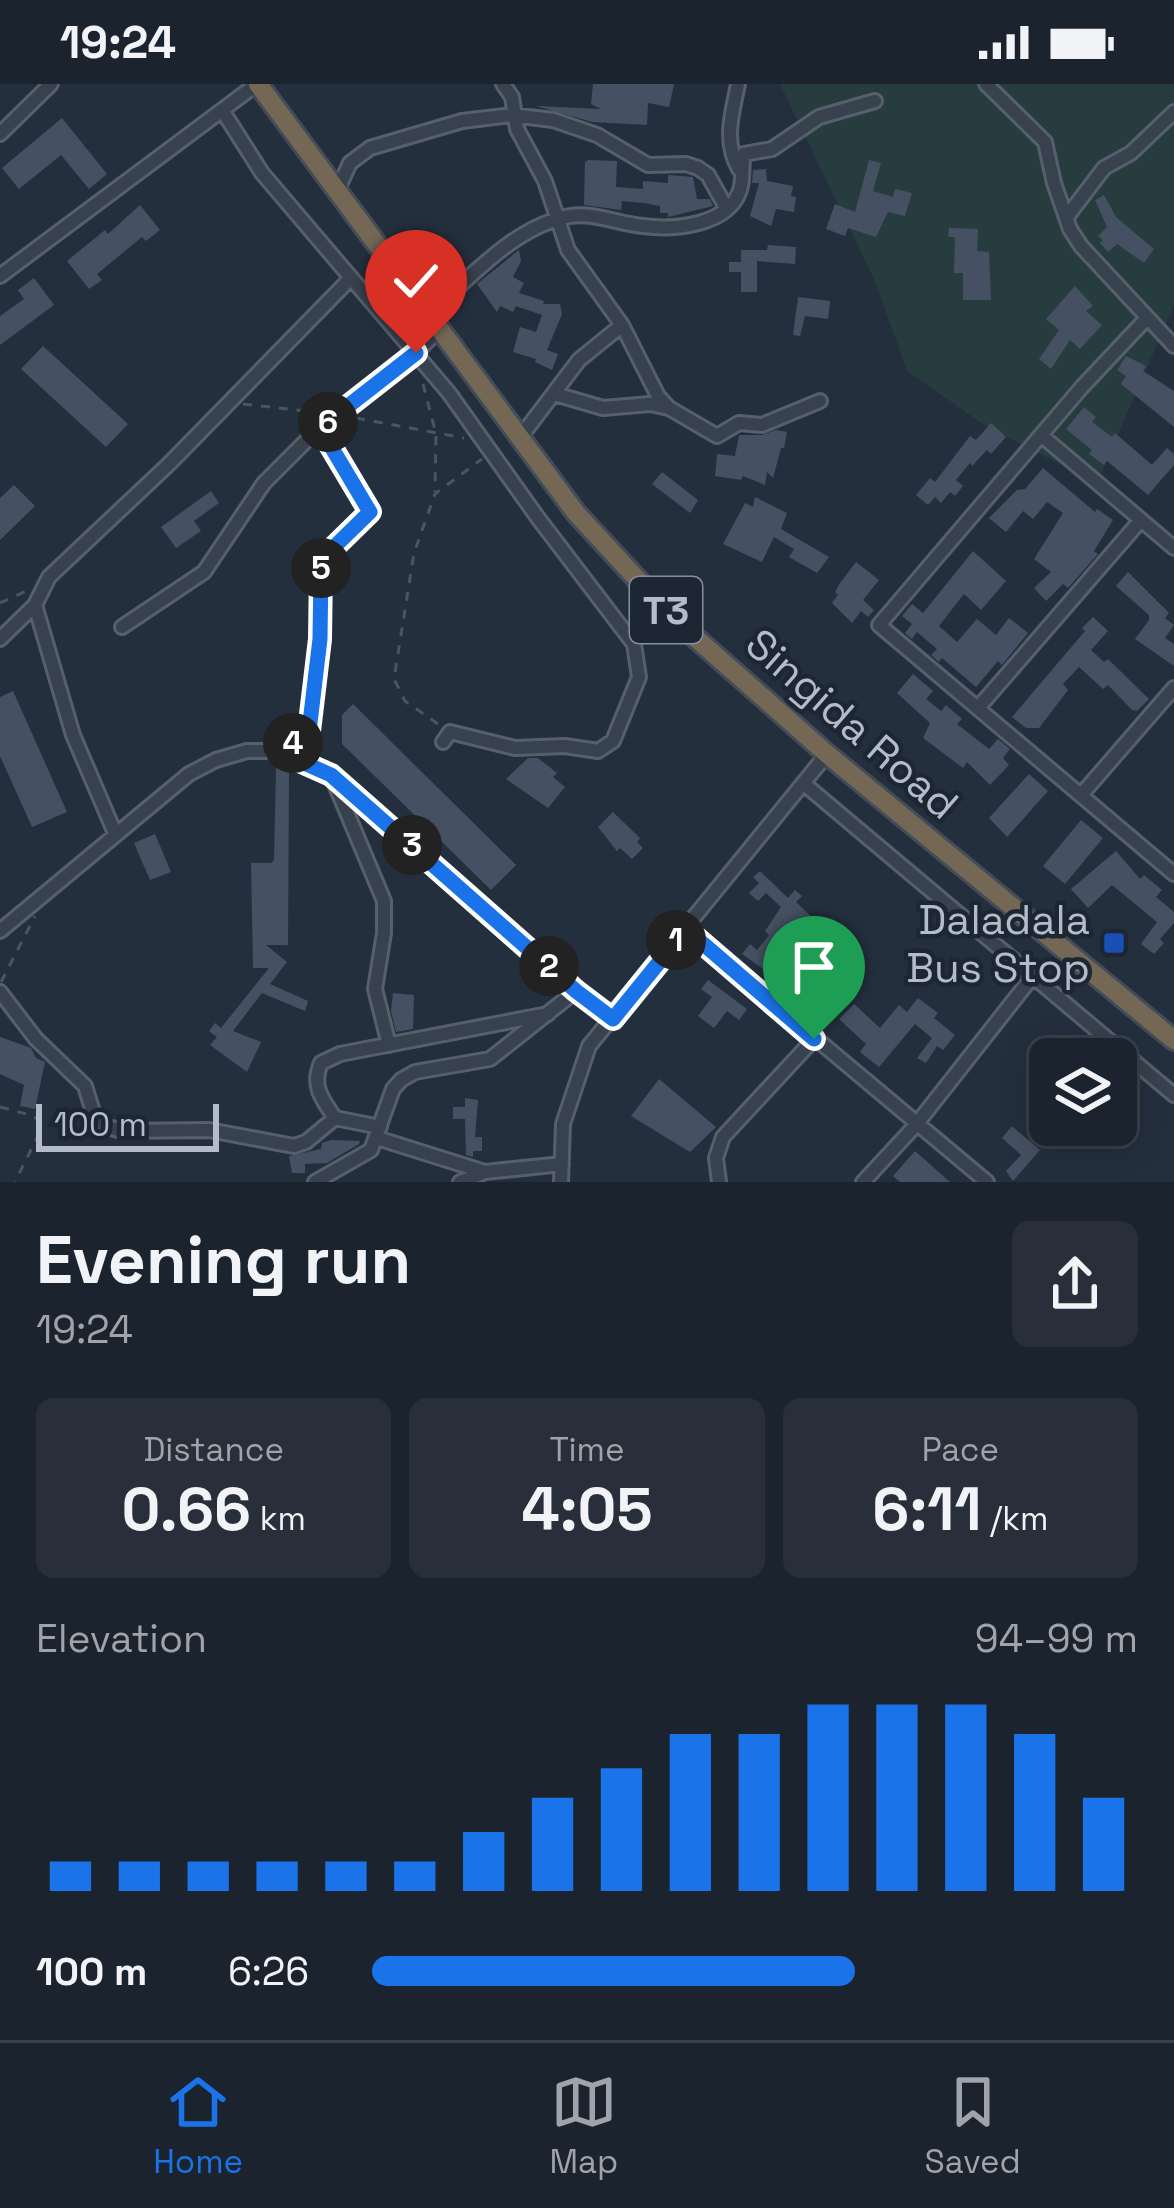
<!DOCTYPE html>
<html lang="en">
<head>
<meta charset="utf-8">
<style>
  body { margin:0; font-family:"Space Grotesk",sans-serif; background:#282f3a; color:#f1f3f6; height:100vh; display:flex; flex-direction:column; font-size:45px; white-space:nowrap }
  * { box-sizing:border-box; margin:0 }
  p { font-size:39px; color:#a0a4aa }
  .icon { flex:none; width:66px; height:66px; fill:none; stroke:currentColor; stroke-width:2; stroke-linecap:round; stroke-linejoin:round }
  .map { position:relative; height:1098px; overflow:hidden }
  .drawer { display:flex; flex-direction:column; background:#1b232e; flex:1 }
  .drawer>* { flex:none }
  .fabs { position:absolute; left:1029px; top:954px; display:grid; gap:24px }
  .fabs a { display:grid; place-items:center; width:108px; height:108px; border-radius:18px; background:#1b232e; box-shadow:0 6px 30px #0003,0 0 0 3px #39404a; font-size:60px }
  .scale { position:absolute; left:36px; bottom:30px; width:183px; box-sizing:border-box; padding-left:12px; border:6px solid #b4bcc9; border-top:0; font-size:33px; line-height:42px; white-space:nowrap; color:#b4bcc9; -webkit-text-stroke:9px #1d2633; paint-order:stroke }
  .pin { position:absolute; display:grid; place-items:center; width:102px; height:102px; color:#fff; margin:-123px -51px; border-radius:50% 50% 50% 0; rotate:-45deg; box-shadow:0 0 12px #0007 }
  .pin .icon { rotate:45deg }
  .km { position:absolute; width:60px; height:60px; margin:-30px; border-radius:50%; background:#222; color:#fff; font-size:33px; line-height:60px; text-align:center }
  .round { display:grid; place-items:center; flex:none; width:126px; height:126px; border-radius:18px; background:#282f3a }
  .overview { display:flex; align-items:center; justify-content:space-between; height:204px; padding:0 36px }
  h1 { font-size:66px; font-weight:700; line-height:90px }
  .metrics { display:grid; grid-template-columns:repeat(3,1fr); gap:18px; height:204px; padding:12px 36px }
  .metrics div { display:grid; align-content:center; border-radius:18px; background:#282f3a; text-align:center }
  .metrics b { font-size:60px; font-weight:700 }
  .metrics small { font-size:33px; font-weight:400 }
  .metrics p { font-size:33px }
  .chart { height:336px; padding:24px 36px }
  .chart p { display:flex; justify-content:space-between }
  .chart svg { width:100%; height:216px; margin-top:12px; stroke:#1a73e8; stroke-width:6 }
  ul { padding:0 36px; list-style:none; font-size:39px }
  li { display:grid; grid-template-columns:192px 144px 1fr; align-items:center; height:90px }
  li i { height:30px; border-radius:15px; background:#1a73e8 }
  .status { display:flex; justify-content:space-between; align-items:center; height:84px; padding:0 60px; background:#1b232e; direction:ltr }
  .status svg { height:33px; fill:currentColor }
  .tabs { display:flex; justify-content:space-around; align-items:center; height:168px; border-top:3px solid #39404a; background:#1b232e; font-size:33px; color:#a0a4aa }
  .tabs a { display:grid; justify-items:center; gap:6px }
  .tabs .active { color:#1a73e8 }
  .map>svg:first-child { display:block }
  .green { fill:#263c3f }
  .building { fill:#455162 }
  .lines { fill:none; stroke-linecap:round; stroke-linejoin:round }
  .minor-casing { stroke:#565f6c; stroke-width:18 }
  .highway-casing { stroke:#434c59; stroke-width:24 }
  .path { stroke:#44595c; stroke-width:3; stroke-dasharray:9 9; stroke-linecap:butt }
  .minor { stroke:#38414e; stroke-width:12 }
  .highway { stroke:#746855; stroke-width:18 }
  .route-casing { stroke:#fff; stroke-width:24 }
  .route { stroke:#1a73e8; stroke-width:15 }
  .transit-dot { fill:#1a4fb4; stroke:#1d2633; stroke-width:4.5 }
  .labels { text-anchor:middle; dominant-baseline:central; stroke-width:9; stroke-linejoin:round; paint-order:stroke }
  .shield { fill:#1d2633; stroke:#878f9c; stroke-width:3 }
  .shield-label { font-size:39px; font-weight:bold; fill:#b4bcc9 }
  .street-label { font-size:42px; fill:#b4bcc9; stroke:#1d2633 }
  .poi-label { font-size:42px; fill:#b4bcc9; stroke:#1d2633; text-anchor:end }
</style>
</head>
<body>
<div class="status"><b>19:24</b><svg viewBox="0 0 49 12"><path d="M0 12V9h3v3zM5 12V6h3v6zM10 12V3h3v9zM15 12V0h3v12zM26 1h20v11H26zM47 4h2v5h-2z"/></svg></div>
<div class="map">
<svg width="1174" height="1098" viewBox="0 0 1174 1098">
  <rect width="100%" height="100%" fill="#242f3e"/>
  <path class="green" d="M 780,0 L 1174,0 L 1174,221 L 1097,399 L 987,343 L 907,287 L 875,197 Z"/>
  <path class="building" d="M 593,0 L 674,0 L 669,23 L 648,19 L 647,41 L 592,38 L 536,22 L 601,25 L 591,20 Z
    M 62,34 L 107,90 L 89,105 L 61,71 L 19,105 L 2,84 Z
    M 588,76 L 617,77 L 616,103 L 643,105 L 643,97 L 668,99 L 668,91 L 693,93 L 697,115 L 710,115 L 713,122 L 668,133 L 668,129 L 660,129 L 660,122 L 644,119 L 622,117 L 621,126 L 584,121 L 585,78 Z
    M 869,76 L 881,79 L 873,107 L 893,113 L 895,105 L 912,109 L 905,132 L 888,128 L 876,153 L 848,144 L 845,152 L 826,145 L 835,120 L 855,128 Z
    M 766,85 L 767,97 L 793,102 L 791,112 L 796,113 L 794,128 L 776,125 L 771,142 L 750,132 L 759,99 L 752,99 L 753,86 Z
    M 1104,111 L 1116,133 L 1154,165 L 1144,179 L 1117,160 L 1108,168 L 1100,159 L 1103,156 L 1098,152 L 1107,143 L 1095,116 Z
    M 140,121 L 160,146 L 146,157 L 142,153 L 97,190 L 102,196 L 89,205 L 67,177 L 105,146 L 108,150 Z
    M 949,144 L 978,145 L 977,167 L 989,168 L 991,216 L 963,216 L 963,189 L 954,189 L 955,153 L 948,153 Z
    M 768,161 L 796,163 L 795,180 L 757,177 L 757,208 L 741,208 L 741,188 L 729,188 L 729,178 L 741,178 L 741,166 L 767,166 Z
    M 519,166 L 521,177 L 513,193 L 524,199 L 519,209 L 544,217 L 543,220 L 560,220 L 562,230 L 547,266 L 558,270 L 552,286 L 535,278 L 536,275 L 513,268 L 520,243 L 536,248 L 542,231 L 516,222 L 513,228 L 500,222 L 497,228 L 477,200 Z
    M 34,194 L 54,221 L 0,261 L 0,232 L 24,215 L 18,206 Z
    M 1075,202 L 1093,222 L 1086,227 L 1102,241 L 1080,265 L 1070,256 L 1051,285 L 1039,275 L 1059,246 L 1046,235 Z
    M 798,213 L 830,217 L 828,235 L 805,232 L 800,252 L 793,251 Z
    M 43,262 L 128,340 L 106,363 L 21,285 Z
    M 1126,272 L 1146,282 L 1143,287 L 1174,307 L 1174,343 L 1121,300 L 1126,292 L 1117,286 Z
    M 1084,323 L 1096,333 L 1092,338 L 1112,353 L 1115,349 L 1152,381 L 1167,364 L 1174,370 L 1174,381 L 1148,411 L 1107,377 L 1104,381 L 1089,370 L 1092,366 L 1066,345 Z
    M 991,339 L 1006,353 L 991,370 L 987,366 L 972,382 L 970,379 L 956,396 L 963,402 L 955,412 L 950,408 L 941,419 L 935,413 L 928,421 L 916,411 L 930,394 L 935,398 L 970,352 L 976,356 Z
    M 776,346 L 787,348 L 784,364 L 781,364 L 773,394 L 767,388 L 765,401 L 743,392 L 741,396 L 715,392 L 717,370 L 735,372 L 739,351 L 762,351 Z
    M 1043,384 L 1095,428 L 1097,425 L 1113,436 L 1094,467 L 1098,470 L 1068,504 L 1063,500 L 1046,517 L 1034,504 L 1051,488 L 1034,475 L 1063,429 L 1047,418 L 1033,435 L 1023,427 L 1006,448 L 989,434 L 1017,406 L 1025,405 Z
    M 662,388 L 698,416 L 690,429 L 652,400 Z
    M 14,401 L 35,422 L 0,456 L 0,414 Z
    M 211,407 L 219,419 L 194,437 L 201,447 L 176,464 L 161,443 Z
    M 755,413 L 787,429 L 781,445 L 829,473 L 817,489 L 789,473 L 794,465 L 774,453 L 762,478 L 723,460 L 745,419 L 753,423 Z
    M 973,467 L 1006,497 L 981,526 L 964,510 L 939,542 L 957,558 L 977,535 L 996,551 L 1009,534 L 1028,549 L 1002,581 L 998,577 L 976,603 L 942,574 L 939,578 L 931,571 L 937,565 L 917,548 L 912,555 L 905,549 L 912,540 L 902,532 L 912,520 L 923,529 Z
    M 856,478 L 879,496 L 863,516 L 874,526 L 868,533 L 861,527 L 852,539 L 832,519 L 838,511 L 835,508 L 840,499 Z
    M 1128,488 L 1169,529 L 1165,534 L 1174,541 L 1165,554 L 1174,560 L 1174,582 L 1135,555 L 1149,536 L 1149,531 L 1116,502 Z
    M 1093,533 L 1108,547 L 1091,566 L 1104,578 L 1108,575 L 1149,615 L 1137,627 L 1132,626 L 1108,601 L 1103,605 L 1079,583 L 1063,600 L 1068,606 L 1039,644 L 1026,644 L 1012,633 L 1085,547 L 1082,544 Z
    M 913,590 L 933,607 L 926,615 L 941,627 L 946,621 L 962,635 L 957,640 L 989,665 L 998,655 L 1010,665 L 1003,674 L 1009,681 L 990,701 L 967,678 L 963,684 L 923,654 L 930,639 L 897,609 Z
    M 13,607 L 67,728 L 32,743 L 0,672 L 0,613 Z
    M 353,620 L 516,781 L 491,806 L 342,660 L 342,631 Z
    M 528,674 L 538,674 L 557,689 L 553,693 L 565,703 L 548,724 L 506,695 Z
    M 276,684 L 289,685 L 288,861 L 266,861 L 287,878 L 270,900 L 308,917 L 305,927 L 262,909 L 233,947 L 261,958 L 247,988 L 210,961 L 217,953 L 209,947 L 215,939 L 221,944 L 269,884 L 253,884 L 251,779 L 272,779 L 274,775 Z
    M 1029,690 L 1048,707 L 1007,753 L 989,734 Z
    M 613,728 L 640,754 L 637,758 L 643,764 L 632,775 L 620,764 L 617,767 L 598,743 Z
    M 1081,736 L 1103,754 L 1065,800 L 1043,782 Z
    M 155,750 L 171,788 L 150,796 L 134,759 Z
    M 1116,767 L 1140,795 L 1144,791 L 1162,806 L 1156,813 L 1174,828 L 1174,839 L 1160,855 L 1164,859 L 1154,870 L 1141,860 L 1157,838 L 1112,801 L 1088,824 L 1071,805 Z
    M 760,787 L 788,814 L 795,806 L 802,812 L 796,818 L 819,840 L 807,853 L 826,872 L 807,892 L 831,915 L 817,929 L 793,906 L 787,912 L 762,884 L 742,870 L 750,860 L 757,866 L 769,851 L 765,847 L 781,823 L 766,809 L 758,817 L 749,809 L 759,799 L 753,793 Z
    M 708,896 L 747,925 L 739,936 L 727,927 L 714,944 L 698,932 L 712,913 L 701,905 Z
    M 393,909 L 414,911 L 413,945 L 396,948 L 391,927 Z
    M 918,914 L 938,929 L 934,934 L 955,951 L 943,966 L 937,962 L 926,979 L 917,974 L 932,954 L 915,940 L 879,983 L 860,968 L 866,960 L 839,935 L 854,920 L 880,944 L 899,921 L 907,928 Z
    M 0,953 L 31,964 L 36,974 L 45,978 L 35,1025 L 20,1022 L 24,1001 L 0,990 Z
    M 659,995 L 716,1043 L 690,1068 L 631,1032 Z
    M 465,1014 L 478,1016 L 475,1053 L 482,1053 L 482,1067 L 473,1067 L 473,1073 L 466,1071 L 465,1035 L 453,1035 L 453,1023 L 465,1023 Z
    M 1012,1042 L 1040,1066 L 1013,1097 L 1006,1087 L 1021,1071 L 1002,1054 Z
    M 331,1056 L 360,1057 L 359,1060 L 327,1079 L 305,1080 L 305,1089 L 292,1089 L 289,1072 L 321,1065 L 322,1059 Z
    M 915,1067 L 950,1098 L 900,1098 L 893,1092 Z"/>
  <g class="lines">
    <defs>
      <path id="minor" d="M 503,0 L 512,13 L 517,45 L 545,97 L 568,166 L 622,241 L 658,312 L 669,324
        M 738,0 C 732,30 723,57 739,85
        M 986,0 L 1045,58 L 1054,99 L 1070,145 L 1081,162 L 1174,262
        M 222,26 L 262,89 L 449,309 L 538,434 L 634,560 L 639,593 L 613,657 L 598,667 L 565,662 L 515,664 L 450,648 L 443,658
        M 0,50 L 51,0
        M 337,107 L 350,79 L 370,64 L 462,37 L 512,31 L 553,36 L 597,51 L 648,81 L 686,80 L 698,84 L 708,91 L 727,125
        M 1066,134 L 1104,84 L 1131,69 L 1174,28
        M 0,192 L 257,0
        M 427,232 C 468,196 514,142 570,132 C 593,128 620,140 643,142 C 674,146 728,142 740,106 C 744,94 741,81 744,70 L 772,65 L 819,33 L 875,17
        M 1146,235 L 1082,303 L 879,541 L 1174,790
        M 555,310 L 603,324 L 650,320 L 669,324 L 717,352 L 739,339 L 762,341 L 820,317
        M 1041,351 L 1174,464
        M 519,355 L 579,276 L 622,241
        M 35,521 L 73,651 L 115,749
        M 122,543 L 204,488 L 264,399 L 309,354 L 416,269 L 438,246
        M 0,555 L 35,521 L 49,493 L 169,380 L 351,194
        M 978,624 L 1141,436
        M 332,693 L 384,817 L 384,849 L 375,905 L 389,961
        M 803,699 L 1174,1011
        M 1081,711 L 1174,604
        M 685,845 L 987,1098
        M 0,847 L 189,690 L 216,676 L 247,667 L 277,667 L 331,691 L 576,907 L 613,935
        M 0,908 L 36,955 L 85,1002 L 94,1031 L 108,1043 L 122,1047 L 209,1046 L 294,1062 L 306,1058 L 335,1034
        M 1116,1019 L 1135,978
        M 380,1043 L 335,1034 C 322,1016 311,1001 321,979 L 340,970 L 548,930
        M 1097,1046 L 1101,1041
        M 377,1054 L 485,1088
        M 315,1098 L 371,1066 L 393,1005 L 401,996 L 415,988 L 490,975 L 576,907
        M 460,1098 L 485,1088 L 562,1080
        M 561,1098 L 563,1040 L 589,962 L 827,670
        M 719,1098 L 716,1074 L 723,1053 L 814,955
        M 863,1098 L 915,1042 L 1033,892"/>
      <path id="highway" d="M 258,0 L 576,429 L 673,534 L 827,670 L 1174,956"/>
    </defs>
    <use href="#minor" class="minor-casing"/>
    <use href="#highway" class="highway-casing"/>
    <path class="path" d="M 423,300 L 436,350 L 435,408
      M 243,320 L 323,329
      M 356,334 L 464,354
      M 0,519 L 31,505
      M 438,640 L 405,617 L 394,595 L 414,469 L 435,410 L 482,375
      M 290,661 L 309,647 L 320,555 L 321,483 L 327,469 L 370,428 L 327,353
      M 1,898 L 35,832
      M 0,1023 L 34,1032 L 39,1038 L 39,1050 L 15,1098"/>
    <use href="#minor" class="minor"/>
    <use href="#highway" class="highway"/>
  </g>
  <g class="lines">
    <defs>
      <path id="route" d="M 416,269 L 320,344 L 370,428 L 328,469 L 321,483 L 320,555 L 309,647 L 277,667 L 331,691 L 576,907 L 613,935 L 686,845 L 814,955"/>
    </defs>
    <use href="#route" class="route-casing"/>
    <use href="#route" class="route"/>
  </g>
  <rect class="transit-dot" x="1102" y="847" width="24" height="24" rx="6"/>
  <g class="labels">
    <rect class="shield" x="630" y="493" width="72" height="66" rx="9"/>
    <g class="shield-label">
      <text x="666" y="526">T3</text>
    </g>
    <g class="street-label">
      <text transform="translate(852 640) rotate(41)">Singida Road</text>
    </g>
    <g class="poi-label">
      <text x="1090" y="835">Daladala<tspan x="1090" dy="48">Bus Stop</tspan></text>
    </g>
  </g>
</svg>
<div class="fabs">
<a><svg class="icon" aria-label="layers" viewBox="0 0 24 24"><path d="M12 4l9 5-9 5-9-5zM3 14l9 5 9-5"/></svg></a>
</div>
<div class="scale">100 m</div>
<div class="pin" style="left:814px;top:955px;background:#1e9e55"><svg class="icon" aria-label="arrive" viewBox="0 0 24 24"><path d="M6 21V4h12l-3 4 3 4H6"/></svg></div>
<div class="pin" style="left:416px;top:269px;background:#d93025"><svg class="icon" aria-label="check" viewBox="0 0 24 24"><path d="M5 12l5 5 9-10"/></svg></div>
<b class="km" style="left:676px;top:856px">1</b>
<b class="km" style="left:549px;top:882px">2</b>
<b class="km" style="left:412px;top:761px">3</b>
<b class="km" style="left:293px;top:659px">4</b>
<b class="km" style="left:321px;top:484px">5</b>
<b class="km" style="left:328px;top:338px">6</b>
</div>
<section class="drawer">
<div class="overview"><div><h1>Evening run</h1><p>19:24</p></div><a class="round"><svg class="icon" aria-label="share" viewBox="0 0 24 24"><path d="M12 15V3M7 8l5-5 5 5M5 13v7h14v-7"/></svg></a></div>
<div class="metrics">
<div><p>Distance</p><b>0.66<small> km</small></b></div>
<div><p>Time</p><b>4:05</b></div>
<div><p>Pace</p><b>6:11<small> /km</small></b></div>
</div>
<div class="chart"><p><span>Elevation</span>94–99 m</p>
<svg viewBox="0 0 160 44" preserveAspectRatio="none"><path d="M5 44V38M15 44V38M25 44V38M35 44V38M45 44V38M55 44V38M65 44V32M75 44V25M85 44V19M95 44V12M105 44V12M115 44V6M125 44V6M135 44V6M145 44V12M155 44V25"/></svg>
</div>
<ul>
<li><b>100 m</b>6:26<i style="width:63%"></i></li>
</ul>
</section>
<nav class="tabs">
<a class="active"><svg class="icon" aria-label="home" viewBox="0 0 24 24"><path d="M3 11l9-7 9 7M6 9v11h12V9"/></svg>Home</a>
<a><svg class="icon" aria-label="map" viewBox="0 0 24 24"><path d="M3 6l6-2 6 2 6-2v14l-6 2-6-2-6 2zM9 4v14M15 6v14"/></svg>Map</a>
<a><svg class="icon" aria-label="saved" viewBox="0 0 24 24"><path d="M7 4h10v16l-5-4-5 4z"/></svg>Saved</a>
</nav>
</body>
</html>
